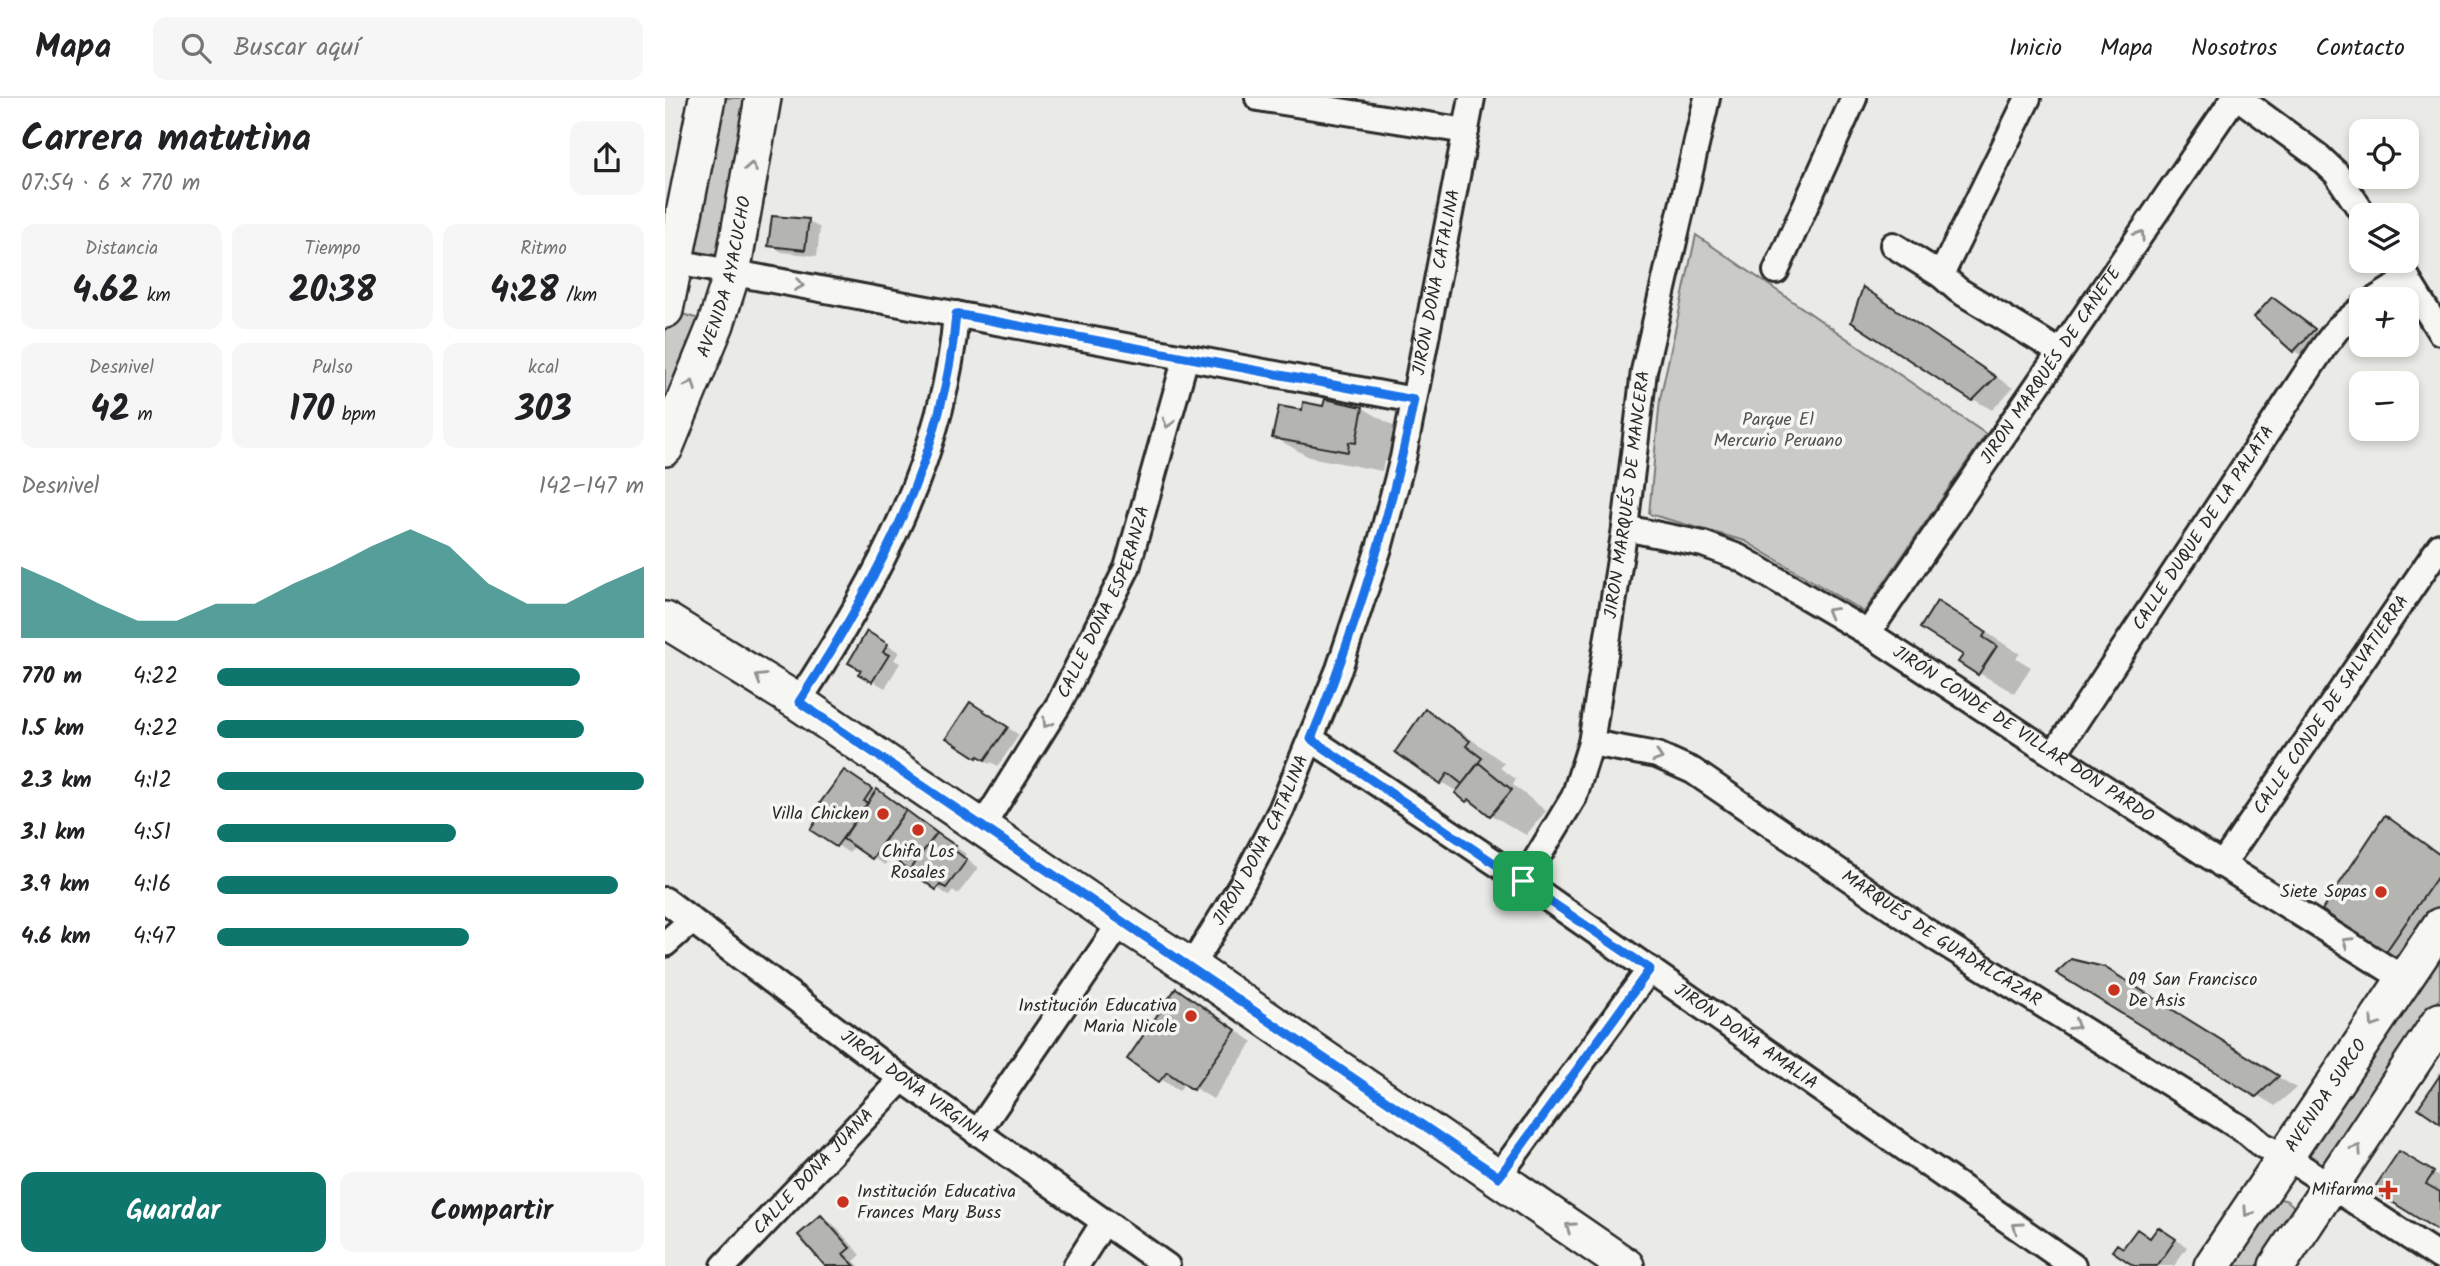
<!DOCTYPE html>
<html lang="es">
<head>
<meta charset="utf-8">
<style>
  body { margin:0; font-family:Kalam,sans-serif; background:#f6f6f6; color:#202124; height:100vh; display:flex; flex-direction:column; font-size:26px; white-space:nowrap }
  * { box-sizing:border-box; margin:0 }
  p { font-size:23px; color:#757577 }
  .icon { flex:none; width:38px; height:38px; fill:none; stroke:currentColor; stroke-width:2; stroke-linecap:round; stroke-linejoin:round }
  .map { position:relative; flex:1; overflow:hidden }
  .details { display:flex; flex-direction:column; background:#fff; width:665px }
  .details>* { flex:none }
  .fabs { position:absolute; left:1684px; top:21px; display:grid; gap:14px }
  .fabs a { display:grid; place-items:center; width:70px; height:70px; border-radius:14px; background:#fff; box-shadow:0 4px 10px #0003; font-size:35px }
  .pin { position:absolute; display:grid; place-items:center; width:60px; height:60px; color:#fff; margin:-30px; border-radius:14px; box-shadow:0 4px 10px #0006 }
  .round { display:grid; place-items:center; flex:none; width:74px; height:74px; border-radius:14px; background:#f6f6f6 }
  .summary { display:flex; align-items:center; justify-content:space-between; height:119px; padding:0 21px }
  h1 { font-size:38px; font-weight:700; line-height:52px }
  .stats { display:grid; grid-template-columns:repeat(3,1fr); gap:10px; height:119px; padding:7px 21px }
  .stats div { display:grid; align-content:center; border-radius:14px; background:#f6f6f6; text-align:center }
  .stats b { font-size:35px; font-weight:700 }
  .stats small { font-size:19px; font-weight:400 }
  .stats p { font-size:19px }
  .chart { height:196px; padding:14px 21px }
  .chart p { display:flex; justify-content:space-between }
  .chart svg { width:100%; height:126px; margin-top:7px; fill:#0f766e; opacity:.7 }
  .cta { display:flex; gap:14px; margin-top:auto; padding:14px 21px }
  .cta a { flex:1; height:80px; border-radius:14px; background:#0f766e; color:#fff; font-size:28px; font-weight:700; line-height:80px; text-align:center }
  .cta a+a { background:#f6f6f6; color:#202124 }
  ul { padding:0 21px; list-style:none; font-size:23px }
  li { display:grid; grid-template-columns:112px 84px 1fr; align-items:center; height:52px }
  li i { height:18px; border-radius:9px; background:#0f766e }
  header { display:flex; align-items:center; gap:42px; box-sizing:border-box; height:98px; padding:0 35px; background:#fff; border-bottom:2px solid #e0e0e0 }
  header strong { font-size:33px }
  nav { display:flex; gap:38px; margin-inline-start:auto; font-size:24px }
  .search { width:490px; height:63px; background:#f6f6f6; display:flex; align-items:center; gap:18px; box-sizing:border-box; padding:0 24px; border-radius:14px; color:#757577; font-size:26px }
  main { display:flex; flex:1; min-height:0 }
  .map>svg:first-child { display:block }
  .green { fill:#cacac7; stroke:#7a7a79; stroke-width:2 }
  .shadow { fill:#0003 }
  .building { fill:#b4b4b1; stroke:#2b2b2b; stroke-width:2 }
  .lines { fill:none; stroke-linecap:round; stroke-linejoin:round }
  .street-casing { stroke:#2b2b2b; stroke-width:30 }
  .secondary-casing { stroke:#2b2b2b; stroke-width:40 }
  .street { stroke:#f6f6f2; stroke-width:24 }
  .secondary { stroke:#f6f6f2; stroke-width:35 }
  .oneway { stroke:#90908e }
  .route-casing { stroke:#fff; stroke-width:14 }
  .route { stroke:#1a73e8; stroke-width:9 }
  .poi-dot { fill:#c8321e; stroke:#f6f6f2; stroke-width:2.5 }
  .labels { text-anchor:middle; dominant-baseline:central; stroke-width:7; stroke-linejoin:round; paint-order:stroke }
  .street-label { font-size:18px; fill:#2b2b2b; stroke:#f6f6f2 }
  .park-label { font-size:18px; fill:#535352; stroke:#f6f6f2 }
  .poi-label { font-size:18px; fill:#2b2b2b; stroke:#f6f6f2; text-anchor:end }
</style>
</head>
<body>
<header>
<strong>Mapa</strong>
<div class="search"><svg class="icon" aria-label="search" viewBox="0 0 24 24"><circle cx="10" cy="10" r="6"/><path d="M15 15l6 6"/></svg>Buscar aquí</div>
<nav><a>Inicio</a><a>Mapa</a><a>Nosotros</a><a>Contacto</a></nav>
</header>
<main>
<section class="details">
<div class="summary"><div><h1>Carrera matutina</h1><p>07:54 · 6 × 770 m</p></div><a class="round"><svg class="icon" aria-label="share" viewBox="0 0 24 24"><path d="M12 15V3M7 8l5-5 5 5M5 13v7h14v-7"/></svg></a></div>
<div class="stats">
<div><p>Distancia</p><b>4.62<small> km</small></b></div>
<div><p>Tiempo</p><b>20:38</b></div>
<div><p>Ritmo</p><b>4:28<small> /km</small></b></div>
</div>
<div class="stats">
<div><p>Desnivel</p><b>42<small> m</small></b></div>
<div><p>Pulso</p><b>170<small> bpm</small></b></div>
<div><p>kcal</p><b>303</b></div>
</div>
<div class="chart"><p><span>Desnivel</span>142–147 m</p>
<svg viewBox="0 0 160 44" preserveAspectRatio="none"><path d="M0 44V19L10 25L20 32L30 38L40 38L50 32L60 32L70 25L80 19L90 12L100 6L110 12L120 25L130 32L140 32L150 25L160 19V44z"/></svg>
</div>
<ul>
<li><b>770 m</b>4:22<i style="width:85%"></i></li>
<li><b>1.5 km</b>4:22<i style="width:86%"></i></li>
<li><b>2.3 km</b>4:12<i style="width:100%"></i></li>
<li><b>3.1 km</b>4:51<i style="width:56%"></i></li>
<li><b>3.9 km</b>4:16<i style="width:94%"></i></li>
<li><b>4.6 km</b>4:47<i style="width:59%"></i></li>
</ul>
<div class="cta"><a>Guardar</a><a>Compartir</a></div>
</section>
<div class="map">
<svg width="1775" height="1168" viewBox="0 0 1775 1168">
  <rect width="100%" height="100%" fill="#eaeae6"/>
  <filter id="ink" filterUnits="userSpaceOnUse"><feTurbulence type="fractalNoise" baseFrequency=".0143" numOctaves="2"/><feDisplacementMap in="SourceGraphic" scale="14" xChannelSelector="R" yChannelSelector="G"/><feConvolveMatrix kernelMatrix="1 2 1 2 8 2 1 2 1" color-interpolation-filters="sRGB"/></filter>
  <g filter="url(#ink)">
    <path class="green" d="M 53,0 L 94,0 L 63,171 L 22,158 Z
      M 1031,137 L 1321,336 L 1199,514 L 1080,443 L 984,416 L 995,301 Z
      M 0,211 L 51,226 L 0,342 Z
      M 1775,845 L 1775,900 L 1663,1071 L 1637,1053 Z
      M 1607,1100 C 1618,1101 1624,1101 1630,1111 L 1599,1168 L 1563,1168 Z"/>
    <path class="shadow" d="M 143,123 L 155,130 L 152,158 L 117,154 L 105,147 Z
      M 1217,202 L 1348,290 L 1327,312 L 1308,301 Z
      M 1620,209 L 1661,239 L 1641,260 L 1629,253 Z
      M 660,310 L 698,310 L 733,331 L 726,364 L 719,363 L 717,373 L 644,359 L 609,339 L 638,314 Z
      M 1308,526 L 1355,556 L 1351,560 L 1366,569 L 1349,595 L 1314,575 L 1300,556 Z
      M 203,536 L 234,554 L 229,562 L 235,565 L 220,590 L 196,576 Z
      M 318,613 L 354,637 L 333,668 L 326,664 L 325,666 L 283,639 Z
      M 761,614 L 796,634 L 839,665 L 835,670 L 851,681 L 848,687 L 881,713 L 861,737 L 802,703 L 793,694 L 776,684 Z
      M 192,681 L 224,701 L 301,756 L 299,759 L 313,770 L 293,796 L 288,793 L 284,798 L 226,757 L 220,767 L 190,747 L 184,755 L 148,731 Z
      M 1720,719 L 1775,755 L 1775,824 L 1745,868 L 1721,854 Z
      M 1458,882 L 1631,990 L 1610,1008 L 1592,997 Z
      M 530,903 L 588,944 L 548,1001 L 520,984 L 514,993 L 464,960 Z
      M 1758,1069 L 1775,1079 L 1775,1132 L 1711,1092 Z
      M 156,1119 L 168,1126 L 196,1157 L 189,1163 L 194,1168 L 163,1168 Z
      M 1506,1138 L 1522,1149 L 1509,1168 L 1472,1168 L 1459,1152 Z"/>
    <path class="building" d="M 107,118 L 144,121 L 140,152 L 103,148 Z
      M 1198,189 L 1331,279 L 1307,303 L 1186,224 Z
      M 1607,199 L 1650,231 L 1628,254 L 1589,219 Z
      M 660,301 L 698,309 L 691,345 L 684,344 L 683,354 L 607,340 L 614,308 L 637,312 L 638,304 L 658,308 Z
      M 1272,503 L 1321,534 L 1318,539 L 1332,548 L 1313,577 L 1293,564 L 1298,557 L 1255,530 Z
      M 202,533 L 223,546 L 218,554 L 224,557 L 207,584 L 193,576 L 196,572 L 183,565 Z
      M 305,604 L 343,629 L 320,662 L 313,658 L 312,660 L 281,640 Z
      M 760,611 L 805,643 L 801,648 L 817,660 L 797,686 L 783,675 L 775,686 L 730,654 Z
      M 814,665 L 847,692 L 825,718 L 804,701 L 801,704 L 790,695 Z
      M 179,672 L 207,691 L 199,703 L 203,705 L 171,749 L 145,732 L 161,709 L 155,705 Z
      M 212,691 L 241,712 L 207,761 L 178,741 Z
      M 241,712 L 272,735 L 244,772 L 214,750 Z
      M 1720,717 L 1775,757 L 1775,775 L 1720,855 L 1657,812 Z
      M 272,735 L 291,748 L 288,751 L 302,762 L 281,790 L 275,787 L 271,792 L 244,772 Z
      M 1406,861 L 1439,869 L 1614,978 L 1591,999 L 1391,875 Z
      M 511,890 L 571,932 L 528,992 L 502,974 L 494,984 L 462,961 Z
      M 1775,977 L 1775,1025 L 1753,1010 Z
      M 1734,1053 L 1769,1074 L 1761,1086 L 1775,1094 L 1775,1134 L 1708,1092 Z
      M 156,1117 L 185,1150 L 178,1156 L 190,1168 L 160,1168 L 133,1137 Z
      M 1493,1129 L 1511,1141 L 1492,1168 L 1469,1168 L 1447,1153 L 1452,1146 L 1458,1150 L 1472,1131 L 1485,1140 Z"/>
    <g class="lines">
      <defs>
        <g id="street">
          <path d="M 593,0 L 801,33"/>
          <path d="M 1574,0 L 1653,58 L 1671,75 L 1699,117"/>
          <path d="M 1228,147 L 1276,177 L 1293,192 L 1395,254"/>
          <path d="M 1731,163 L 1775,234"/>
          <path d="M 11,164 L 749,302"/>
          <path d="M 1111,173 L 1189,0"/>
          <path d="M 1276,177 L 1363,0"/>
          <path d="M 1711,201 L 1743,181"/>
          <path id="s1" d="M 960,430 L 1038,446 L 1073,459 L 1092,470 L 1203,535 L 1542,757 L 1739,881"/>
          <path id="s2" d="M 1203,535 L 1569,0"/>
          <path d="M 133,604 C 210,487 280,358 291,216"/>
          <path id="s3" d="M 646,641 L 858,783 L 1408,1168"/>
          <path id="s4" d="M 926,645 L 992,657 L 1028,673 L 1271,840 L 1582,1034 L 1597,1047 L 1620,1058 L 1775,1159"/>
          <path id="s5" d="M 1389,656 L 1658,250 L 1673,230 L 1696,211"/>
          <path id="s6" d="M 317,729 L 394,606 L 462,470 L 521,259"/>
          <path id="s7" d="M 1557,767 L 1775,448"/>
          <path id="s8" d="M 858,783 L 909,699 L 926,645 L 960,430 L 979,273 L 1042,0"/>
          <path id="s9" d="M 0,802 L 237,981 L 502,1168"/>
          <path d="M 0,846 L 26,823"/>
          <path id="s10" d="M 526,869 L 577,786 L 616,712 L 674,571 L 715,447 L 738,360 L 807,0"/>
          <path d="M 312,1035 L 456,824"/>
          <path d="M 833,1079 L 985,871"/>
          <path id="s11" d="M 59,1168 L 237,981"/>
          <path d="M 411,1168 L 439,1124"/>
        </g>
        <g id="secondary">
          <path d="M 0,212 L 42,0"/>
          <path id="s12" d="M 0,350 L 51,226 L 67,175 L 98,0"/>
          <path d="M 0,522 L 133,604 L 444,816 L 526,869 L 961,1168"/>
          <path id="s13" d="M 1547,1168 L 1775,828"/>
          <path d="M 1612,1168 L 1775,923"/>
        </g>
      </defs>
      <use href="#street" class="street-casing"/>
      <use href="#secondary" class="secondary-casing"/>
      <use href="#street" class="street"/>
      <use href="#secondary" class="secondary"/>
    </g>
    <defs><path id="oneway-chevron" d="M-2-3.5L2.5 0L-2 3.5" fill="none" stroke-width="1.6" stroke-linecap="round" stroke-linejoin="round" transform="scale(1.75)"/></defs>
    <g class="oneway">
      <use href="#oneway-chevron" transform="translate(86 69) rotate(-80)"/>
      <use href="#oneway-chevron" transform="translate(1475 137) rotate(-56)"/>
      <use href="#oneway-chevron" transform="translate(134 187) rotate(10)"/>
      <use href="#oneway-chevron" transform="translate(26 287) rotate(-68)"/>
      <use href="#oneway-chevron" transform="translate(503 325) rotate(106)"/>
      <use href="#oneway-chevron" transform="translate(1166 514) rotate(-150)"/>
      <use href="#oneway-chevron" transform="translate(95 580) rotate(-148)"/>
      <use href="#oneway-chevron" transform="translate(382 625) rotate(122)"/>
      <use href="#oneway-chevron" transform="translate(993 659) rotate(18)"/>
      <use href="#oneway-chevron" transform="translate(1682 844) rotate(-147)"/>
      <use href="#oneway-chevron" transform="translate(1709 925) rotate(124)"/>
      <use href="#oneway-chevron" transform="translate(1410 927) rotate(32)"/>
      <use href="#oneway-chevron" transform="translate(1692 1051) rotate(-57)"/>
      <use href="#oneway-chevron" transform="translate(1583 1114) rotate(124)"/>
      <use href="#oneway-chevron" transform="translate(905 1129) rotate(-145)"/>
      <use href="#oneway-chevron" transform="translate(1352 1129) rotate(-145)"/>
    </g>
  </g>
  <g class="lines" filter="url(#ink)">
    <defs>
      <path id="route" d="M 291,216 L 749,302 C 726,419 691,530 646,641 L 985,871 L 834,1079 L 134,604 C 210,487 280,358 291,216 Z"/>
    </defs>
    <use href="#route" class="route-casing"/>
    <use href="#route" class="route"/>
  </g>
  <g class="poi-dot">
    <circle cx="218" cy="716" r="7"/>
    <circle cx="253" cy="732" r="7"/>
    <circle cx="1716" cy="794" r="7"/>
    <circle cx="1449" cy="892" r="7"/>
    <circle cx="526" cy="918" r="7"/>
    <path d="M1719.5 1081.5h7v7h7v7h-7v7h-7v-7h-7v-7h7z"/>
    <circle cx="178" cy="1104" r="7"/>
  </g>
  <g class="labels">
    <g class="street-label">
      <text stroke="none"><textPath href="#s12" startOffset="182">AVENIDA AYACUCHO</textPath></text>
      <text stroke="none"><textPath href="#s10" startOffset="733">JIRÓN DOÑA CATALINA</textPath></text>
      <text stroke="none"><textPath href="#s2" startOffset="324">JIRÓN MARQUÉS DE CAÑETE</textPath></text>
      <text stroke="none"><textPath href="#s8" startOffset="406">JIRÓN MARQUÉS DE MANCERA</textPath></text>
      <text stroke="none"><textPath href="#s5" startOffset="271">CALLE DUQUE DE LA PALATA</textPath></text>
      <text stroke="none"><textPath href="#s6" startOffset="257">CALLE DOÑA ESPERANZA</textPath></text>
      <text stroke="none"><textPath href="#s7" startOffset="194">CALLE CONDE DE SALVATIERRA</textPath></text>
      <text stroke="none"><textPath href="#s1" startOffset="453">JIRÓN CONDE DE VILLAR DON PARDO</textPath></text>
      <text stroke="none"><textPath href="#s10" startOffset="145">JIRÓN DOÑA CATALINA</textPath></text>
      <text stroke="none"><textPath href="#s4" startOffset="406">MARQUÉS DE GUADALCÁZAR</textPath></text>
      <text stroke="none"><textPath href="#s3" startOffset="527">JIRÓN DOÑA AMALIA</textPath></text>
      <text stroke="none"><textPath href="#s9" startOffset="312">JIRÓN DOÑA VIRGINIA</textPath></text>
      <text stroke="none"><textPath href="#s13" startOffset="205">AVENIDA SURCO</textPath></text>
      <text stroke="none"><textPath href="#s11" startOffset="130">CALLE DOÑA JUANA</textPath></text>
    </g>
    <g class="park-label">
      <text x="1113" y="322">Parque El<tspan x="1113" dy="21">Mercurio Peruano</tspan></text>
    </g>
    <g class="poi-label">
      <text x="204" y="716">Villa Chicken</text>
      <text x="253" y="754" text-anchor="middle">Chifa Los<tspan x="253" dy="21">Rosales</tspan></text>
      <text x="1702" y="794">Siete Sopas</text>
      <text x="1463" y="882" text-anchor="start">09 San Francisco<tspan x="1463" dy="21">De Asis</tspan></text>
      <text x="512" y="908">Institución Educativa<tspan x="512" dy="21">Maria Nicole</tspan></text>
      <text x="1709" y="1092">Mifarma</text>
      <text x="192" y="1094" text-anchor="start">Institución Educativa<tspan x="192" dy="21">Frances Mary Buss</tspan></text>
    </g>
  </g>
</svg>
<div class="fabs">
<a><svg class="icon" aria-label="locate" viewBox="0 0 24 24"><circle cx="12" cy="12" r="6"/><path d="M12 2v4M12 18v4M2 12h4M18 12h4"/></svg></a>
<a><svg class="icon" aria-label="layers" viewBox="0 0 24 24"><path d="M12 4l9 5-9 5-9-5zM3 14l9 5 9-5"/></svg></a>
<a>+</a>
<a>−</a>
</div>
<div class="pin" style="left:858px;top:783px;background:#1e9e55"><svg class="icon" aria-label="arrive" viewBox="0 0 24 24"><path d="M6 21V4h12l-3 4 3 4H6"/></svg></div>
</div>
</main>
</body>
</html>
